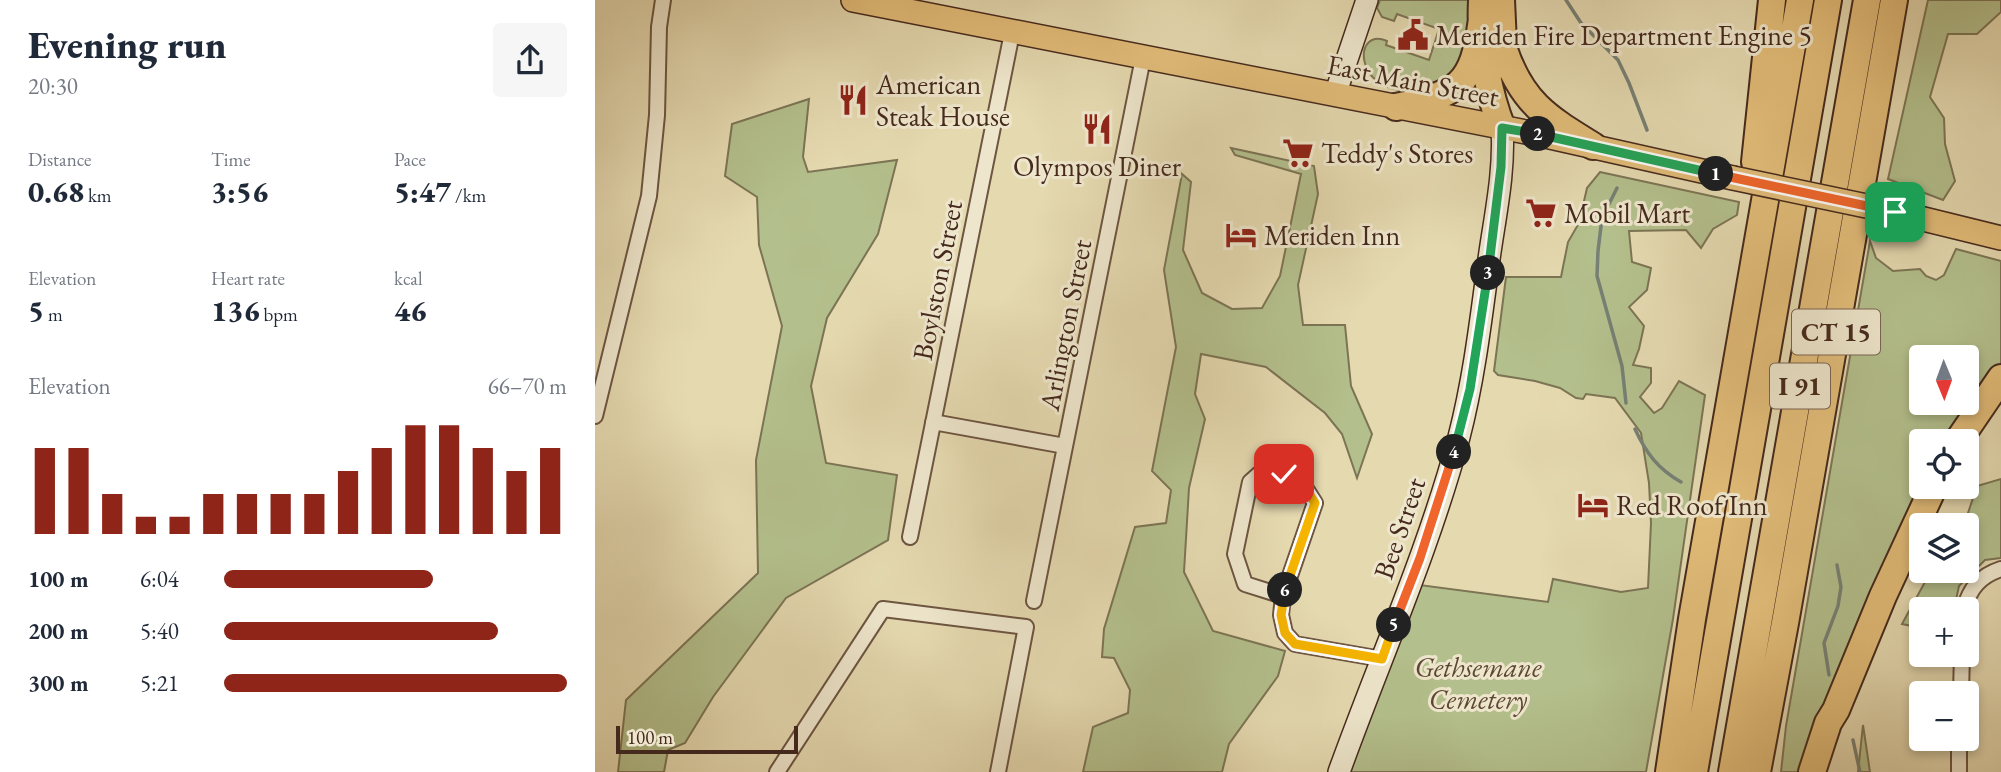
<!DOCTYPE html>
<html lang="en">
<head>
<meta charset="utf-8">
<style>
  body { margin:0; font-family:"EB Garamond",serif; background:#f6f6f7; color:#1f2937; height:100vh; display:flex; flex-direction:column; font-size:26px; white-space:nowrap }
  * { box-sizing:border-box; margin:0 }
  p { font-size:23px; color:#747a83 }
  .icon { flex:none; width:38px; height:38px; fill:none; stroke:currentColor; stroke-width:2; stroke-linecap:round; stroke-linejoin:round }
  .map { position:relative; flex:1; overflow:hidden }
  .side { display:flex; flex-direction:column; background:#fff; width:595px }
  .side>* { flex:none }
  .needle { width:46px; rotate:179deg }
  .buttons { position:absolute; left:1314px; top:345px; display:grid; gap:14px }
  .buttons a { display:grid; place-items:center; width:70px; height:70px; border-radius:7px; background:#fff; box-shadow:0 4px 10px #0003; font-size:35px }
  .scale { position:absolute; left:21px; bottom:18px; width:182px; box-sizing:border-box; padding-left:7px; border:4px solid #45291c; border-top:0; font-size:19px; line-height:24px; white-space:nowrap; color:#45291c; -webkit-text-stroke:5px #eee6cc; paint-order:stroke }
  .pin { position:absolute; display:grid; place-items:center; width:60px; height:60px; color:#fff; margin:-30px; border-radius:14px; box-shadow:0 4px 10px #0006 }
  .km { position:absolute; width:35px; height:35px; margin:-18px; border-radius:50%; background:#222; color:#fff; font-size:19px; line-height:35px; text-align:center }
  .round { display:grid; place-items:center; flex:none; width:74px; height:74px; border-radius:7px; background:#f6f6f7 }
  .head { display:flex; align-items:center; justify-content:space-between; height:119px; padding:0 28px }
  h1 { font-size:38px; font-weight:800; line-height:52px }
  .figures { display:grid; grid-template-columns:repeat(3,1fr); gap:10px; height:119px; padding:7px 28px }
  .figures div { display:grid; align-content:center }
  .figures b { font-size:30px; font-weight:800 }
  .figures small { font-size:19px; font-weight:400 }
  .figures p { font-size:19px }
  .chart { height:196px; padding:14px 28px }
  .chart p { display:flex; justify-content:space-between }
  .chart svg { width:100%; height:126px; margin-top:7px; stroke:#8f2418; stroke-width:6 }
  ul { padding:0 28px; list-style:none; font-size:23px }
  li { display:grid; grid-template-columns:112px 84px 1fr; align-items:center; height:52px }
  li i { height:18px; border-radius:9px; background:#8f2418 }
  main { display:flex; flex:1; min-height:0 }
  .map>svg:first-child { display:block }
  .green { fill:#b3bf8c; stroke:#7c7454; stroke-width:2; fill-rule:evenodd }
  .lines { fill:none; stroke-linecap:round; stroke-linejoin:round }
  .stream { stroke:#768074; stroke-width:3.5 }
  .street-casing { stroke:#6d5541; stroke-width:18 }
  .secondary-casing { stroke:#45291c; stroke-width:24 }
  .primary-casing { stroke:#45291c; stroke-width:26 }
  .highway-casing { stroke:#45291c; stroke-width:30 }
  .street { stroke:#eee6cc; stroke-width:14 }
  .secondary { stroke:#eee6cc; stroke-width:21 }
  .primary { stroke:#e2bc78; stroke-width:23 }
  .highway { stroke:#e2bc78; stroke-width:26 }
  .primary-bridge-casing { stroke:#45291c; stroke-width:26; stroke-linecap:butt }
  .primary-bridge { stroke:#e2bc78; stroke-width:23 }
  .split-1-casing { stroke:#fff; stroke-width:14 }
  .split-2-casing { stroke:#fff; stroke-width:14 }
  .split-3-casing { stroke:#fff; stroke-width:14 }
  .split-4-casing { stroke:#fff; stroke-width:14 }
  .split-5-casing { stroke:#fff; stroke-width:14 }
  .split-6-casing { stroke:#fff; stroke-width:14 }
  .split-7-casing { stroke:#fff; stroke-width:14 }
  .split-1 { stroke:#f0652b; stroke-width:9 }
  .split-2 { stroke:#22a559; stroke-width:9 }
  .split-3 { stroke:#22a559; stroke-width:9 }
  .split-4 { stroke:#22a559; stroke-width:9 }
  .split-5 { stroke:#f0652b; stroke-width:9 }
  .split-6 { stroke:#f5b400; stroke-width:9 }
  .split-7 { stroke:#f5b400; stroke-width:9 }
  .labels { text-anchor:middle; dominant-baseline:central; stroke-width:6; stroke-linejoin:round; paint-order:stroke }
  .shield { fill:#eee6cc; stroke:#786251; stroke-width:2 }
  .shield-label { font-size:26px; font-weight:bold; fill:#45291c }
  .poi-label { font-size:28px; fill:#45291c; stroke:#eee6cc; text-anchor:start }
  .street-label { font-size:28px; fill:#45291c; stroke:#eee6cc }
  .park-label { font-size:28px; font-style:italic; fill:#5b4732; stroke:#eee6cc }
</style>
</head>
<body>
<main>
<section class="side">
<div class="head"><div><h1>Evening run</h1><p>20:30</p></div><a class="round"><svg class="icon" aria-label="share" viewBox="0 0 24 24"><path d="M12 15V3M7 8l5-5 5 5M5 13v7h14v-7"/></svg></a></div>
<div class="figures">
<div><p>Distance</p><b>0.68<small> km</small></b></div>
<div><p>Time</p><b>3:56</b></div>
<div><p>Pace</p><b>5:47<small> /km</small></b></div>
</div>
<div class="figures">
<div><p>Elevation</p><b>5<small> m</small></b></div>
<div><p>Heart rate</p><b>136<small> bpm</small></b></div>
<div><p>kcal</p><b>46</b></div>
</div>
<div class="chart"><p><span>Elevation</span>66–70 m</p>
<svg viewBox="0 0 160 44" preserveAspectRatio="none"><path d="M5 44V14M15 44V14M25 44V30M35 44V38M45 44V38M55 44V30M65 44V30M75 44V30M85 44V30M95 44V22M105 44V14M115 44V6M125 44V6M135 44V14M145 44V22M155 44V14"/></svg>
</div>
<ul>
<li><b>100 m</b>6:04<i style="width:61%"></i></li>
<li><b>200 m</b>5:40<i style="width:80%"></i></li>
<li><b>300 m</b>5:21<i style="width:100%"></i></li>
</ul>
</section>
<div class="map">
<svg width="1406" height="772" viewBox="0 0 1406 772">
  <rect width="100%" height="100%" fill="#e5d9b0"/>
  <filter id="stains"><feTurbulence type="fractalNoise" baseFrequency=".00286" numOctaves="4"/><feColorMatrix values="0 0 0 0 .2 0 0 0 0 .09 0 0 0 0 .02 0 0 0 .5 -.17"/></filter>
  <radialGradient id="worn" r=".72"><stop offset=".6" stop-color="#630" stop-opacity="0"/><stop offset="1" stop-color="#630" stop-opacity=".3"/></radialGradient>
  <path class="green" d="M 785,0 L 875,0 L 874,42 L 863,78 C 848,82 829,91 814,91 C 757,91 759,26 792,41 L 791,45 L 834,60 L 844,29 L 802,14 L 799,21 L 787,17 L 782,8 Z
    M 1333,0 L 1406,0 L 1406,12 L 1382,34 L 1353,34 L 1335,97 L 1349,118 L 1350,144 L 1360,181 L 1348,200 L 1293,179 Z
    M 214,99 L 208,157 L 213,172 L 302,160 L 283,234 L 232,318 L 216,386 L 231,463 L 302,475 L 293,540 L 191,598 L 118,697 L 90,743 L 73,750 L 69,772 L 23,772 L 31,700 L 163,573 L 161,460 L 187,326 L 164,245 L 162,197 L 130,176 L 137,124 Z
    M 636,148 L 719,166 L 723,194 L 703,285 L 708,325 L 750,325 L 756,386 L 777,434 L 762,478 L 747,434 L 730,413 L 671,367 L 606,354 L 600,394 L 610,419 L 594,488 L 589,572 L 618,631 L 690,651 L 683,676 L 634,744 L 627,772 L 488,772 L 498,727 L 533,713 L 535,690 L 519,658 L 507,657 L 509,629 L 540,527 L 571,523 L 576,490 L 557,471 L 581,347 L 569,270 L 587,174 L 596,182 L 588,250 L 607,293 L 637,309 L 667,308 L 685,276 L 706,174 L 640,155 Z
    M 1005,172 L 1144,202 L 1142,215 L 1118,229 L 1106,248 L 1091,230 L 1034,231 L 1037,262 L 1056,268 L 1052,290 L 1034,307 L 1049,326 L 1044,349 L 1038,365 L 1056,368 L 1056,383 L 1045,397 L 1059,413 L 1067,408 L 1084,381 L 1110,395 L 1078,619 L 1051,772 L 755,772 L 825,585 L 953,602 L 958,579 L 1026,592 L 1053,588 L 1056,523 L 1054,483 L 1046,433 L 1020,398 L 991,394 L 988,399 L 981,398 L 965,388 L 940,381 L 903,375 L 899,371 L 911,277 L 966,277 L 973,242 L 984,223 L 992,188 Z
    M 1275,241 L 1281,258 L 1298,271 L 1325,269 L 1331,276 L 1341,280 L 1349,275 L 1361,249 L 1406,261 L 1406,365 L 1356,441 L 1326,441 L 1326,486 L 1208,772 L 1186,772 L 1191,726 ZM 1326,357 L 1372,357 L 1372,402 L 1326,402 Z
    M 1406,479 L 1406,558 L 1390,560 L 1364,586 L 1359,609 L 1326,609 L 1326,628 L 1307,624 L 1336,571 L 1372,570 L 1372,525 L 1369,525 L 1382,486 Z
    M 1268,725 L 1275,772 L 1263,772 Z"/>
  <g class="lines">
    <path class="stream" d="M 971,0 L 986,23 L 1023,60 L 1034,83 L 1052,130
      M 1022,188 L 1007,218 L 1003,251 L 1002,276 L 1027,366 L 1031,403
      M 1040,429 C 1051,453 1063,469 1086,482
      M 1234,675 L 1229,643 L 1243,606 L 1246,587 L 1242,565
      M 1258,740 L 1265,772"/>
    <defs>
      <path id="street" d="M 0,416 L 54,196 L 62,115 L 64,27 L 68,0
        M 338,422 L 470,446
        M 315,537 L 417,33
        M 688,596 L 650,584 L 640,554 L 655,482 L 664,474 L 689,474 L 706,481 L 720,503 L 688,596 L 686,615 L 690,633 L 700,644 L 787,659
        M 439,601 L 548,58
        M 1369,609 C 1375,588 1385,576 1406,569
        M 1366,693 L 1367,654
        M 1364,738 L 1364,772
        M 182,772 L 288,609 L 431,627 L 403,772"/>
      <path id="secondary" d="M 740,95 L 772,0
        M 744,772 C 784,661 833,552 864,437 C 879,379 886,319 894,259 C 900,216 910,171 907,128"/>
      <path id="primary" d="M 258,0 L 946,135 L 1138,178
        M 1300,212 L 1406,238"/>
      <path id="highway" d="M 887,0 C 885,44 891,87 907,128
        M 906,0 L 909,65
        M 908,47 C 926,102 951,117 998,146
        M 801,107 C 864,93 878,87 887,19
        M 1160,162 L 1177,0
        M 1363,441 L 1406,378
        M 1074,772 L 1097,619 L 1205,0
        M 1099,772 L 1233,0
        M 1137,772 L 1272,0
        M 1162,772 L 1190,623 L 1299,0
        M 1217,772 L 1233,723 L 1241,710 L 1288,596 L 1339,486"/>
    </defs>
    <use href="#street" class="street-casing"/>
    <use href="#secondary" class="secondary-casing"/>
    <use href="#primary" class="primary-casing"/>
    <use href="#highway" class="highway-casing"/>
    <use href="#street" class="street"/>
    <use href="#secondary" class="secondary"/>
    <use href="#primary" class="primary"/>
    <use href="#highway" class="highway"/>
    <defs>
      <path id="primary-bridge" d="M 1138,178 L 1300,212"/>
    </defs>
    <use href="#primary-bridge" class="primary-bridge-casing"/>
    <use href="#primary-bridge" class="primary-bridge"/>
  </g>
  <g class="lines">
    <defs>
      <path id="split-1" d="M 1121,174 L 1300,212"/>
      <path id="split-2" d="M 943,134 L 1121,174"/>
      <path id="split-3" d="M 893,273 L 906,167 L 907,128 L 943,134"/>
      <path id="split-4" d="M 859,452 L 875,389 L 893,273"/>
      <path id="split-5" d="M 799,625 L 825,558 L 859,452"/>
      <path id="split-6" d="M 690,590 L 686,615 L 690,633 L 700,644 L 787,659 L 799,625"/>
      <path id="split-7" d="M 689,474 L 706,481 L 720,503 L 690,590"/>
    </defs>
    <use href="#split-1" class="split-1-casing"/>
    <use href="#split-2" class="split-2-casing"/>
    <use href="#split-3" class="split-3-casing"/>
    <use href="#split-4" class="split-4-casing"/>
    <use href="#split-5" class="split-5-casing"/>
    <use href="#split-6" class="split-6-casing"/>
    <use href="#split-7" class="split-7-casing"/>
    <use href="#split-1" class="split-1"/>
    <use href="#split-2" class="split-2"/>
    <use href="#split-3" class="split-3"/>
    <use href="#split-4" class="split-4"/>
    <use href="#split-5" class="split-5"/>
    <use href="#split-6" class="split-6"/>
    <use href="#split-7" class="split-7"/>
  </g>
  <defs>
    <symbol id="civic-bare" viewBox="-9 -9 18 18"><path d="M-.6-6.5H3V-4.5H.6V-3L4-1V1h2V6H-6V1h2V-1L-.6-3ZM-1.2 2.5V6h2.4V2.5Z" fill="#8f2418" stroke="#eee6cc" stroke-width="2.5" paint-order="stroke"/></symbol>
    <symbol id="restaurant-bare" viewBox="-9 -9 18 18"><path d="M-5-6h1v4h1v-4h1v4h1v-4h1v5L-1.5 .5V6h-2V.5L-5-1ZM5-6V6H3V1.5H1.5Q1.5-4 5-6Z" fill="#8f2418" stroke="#eee6cc" stroke-width="2.5" paint-order="stroke"/></symbol>
    <symbol id="supermarket-bare" viewBox="-9 -9 18 18"><path d="M-6-5.5h2.5l.6 2H6L4.5 2H-2.5L-4.4-4H-6ZM-1.5 3.2a1.3 1.3 0 1 0 .1 0ZM3 3.2a1.3 1.3 0 1 0 .1 0Z" fill="#8f2418" stroke="#eee6cc" stroke-width="2.5" paint-order="stroke"/></symbol>
    <symbol id="hotel-bare" viewBox="-9 -9 18 18"><path d="M-6-4.5h1.5V1H6V5H4.5V3h-9V5H-6ZM-4 0a1.8 1.8 0 1 1 3.6 0ZM.5 0V-2.5h3Q6-2.5 6 0Z" fill="#8f2418" stroke="#eee6cc" stroke-width="2.5" paint-order="stroke"/></symbol>
  </defs>
  <g fill-rule="evenodd">
    <use href="#civic-bare" x="796" y="13" width="44" height="44"/>
    <use href="#restaurant-bare" x="236" y="78" width="44" height="44"/>
    <use href="#restaurant-bare" x="480" y="107" width="44" height="44"/>
    <use href="#supermarket-bare" x="681" y="131" width="44" height="44"/>
    <use href="#supermarket-bare" x="924" y="191" width="44" height="44"/>
    <use href="#hotel-bare" x="624" y="213" width="44" height="44"/>
    <use href="#hotel-bare" x="976" y="483" width="44" height="44"/>
  </g>
  <g class="labels">
    <g class="shield">
      <rect x="1197" y="309.5" width="88" height="45" rx="5"/>
      <rect x="1175" y="363.5" width="60" height="45" rx="5"/>
    </g>
    <g class="shield-label">
      <text x="1241" y="332">CT 15</text>
      <text x="1205" y="386">I 91</text>
    </g>
    <g class="poi-label">
      <text x="841" y="35">Meriden Fire Department Engine 5</text>
      <text x="281" y="84">American<tspan x="281" dy="32">Steak House</tspan></text>
      <text x="726" y="153">Teddy's Stores</text>
      <text x="502" y="166" text-anchor="middle">Olympos Diner</text>
      <text x="969" y="213">Mobil Mart</text>
      <text x="669" y="235">Meriden Inn</text>
      <text x="1021" y="505">Red Roof Inn</text>
    </g>
    <g class="street-label">
      <text transform="translate(818 80) rotate(11)">East Main Street</text>
      <text transform="translate(342 280) rotate(-79)">Boylston Street</text>
      <text transform="translate(470 325) rotate(-79)">Arlington Street</text>
      <text transform="translate(804 528) rotate(-71)">Bee Street</text>
    </g>
    <g class="park-label">
      <text x="883" y="667">Gethsemane<tspan x="883" dy="32">Cemetery</tspan></text>
    </g>
  </g>
  <rect width="100%" height="100%" filter="url(#stains)"/>
  <rect width="100%" height="100%" fill="url(#worn)"/>
</svg>
<div class="buttons">
<a><svg class="needle" viewBox="-14 -14 28 28"><path d="M0-13l5 13h-10z" fill="#e53935"/><path d="M0 13l5-13h-10z" fill="#747a83"/></svg></a>
<a><svg class="icon" aria-label="locate" viewBox="0 0 24 24"><circle cx="12" cy="12" r="6"/><path d="M12 2v4M12 18v4M2 12h4M18 12h4"/></svg></a>
<a><svg class="icon" aria-label="layers" viewBox="0 0 24 24"><path d="M12 4l9 5-9 5-9-5zM3 14l9 5 9-5"/></svg></a>
<a>+</a>
<a>−</a>
</div>
<div class="scale">100 m</div>
<div class="pin" style="left:1300px;top:212px;background:#1e9e55"><svg class="icon" aria-label="arrive" viewBox="0 0 24 24"><path d="M6 21V4h12l-3 4 3 4H6"/></svg></div>
<div class="pin" style="left:689px;top:474px;background:#d93025"><svg class="icon" aria-label="check" viewBox="0 0 24 24"><path d="M5 12l5 5 9-10"/></svg></div>
<b class="km" style="left:1121px;top:174px">1</b>
<b class="km" style="left:943px;top:134px">2</b>
<b class="km" style="left:893px;top:273px">3</b>
<b class="km" style="left:859px;top:452px">4</b>
<b class="km" style="left:799px;top:625px">5</b>
<b class="km" style="left:690px;top:590px">6</b>
</div>
</main>
</body>
</html>
